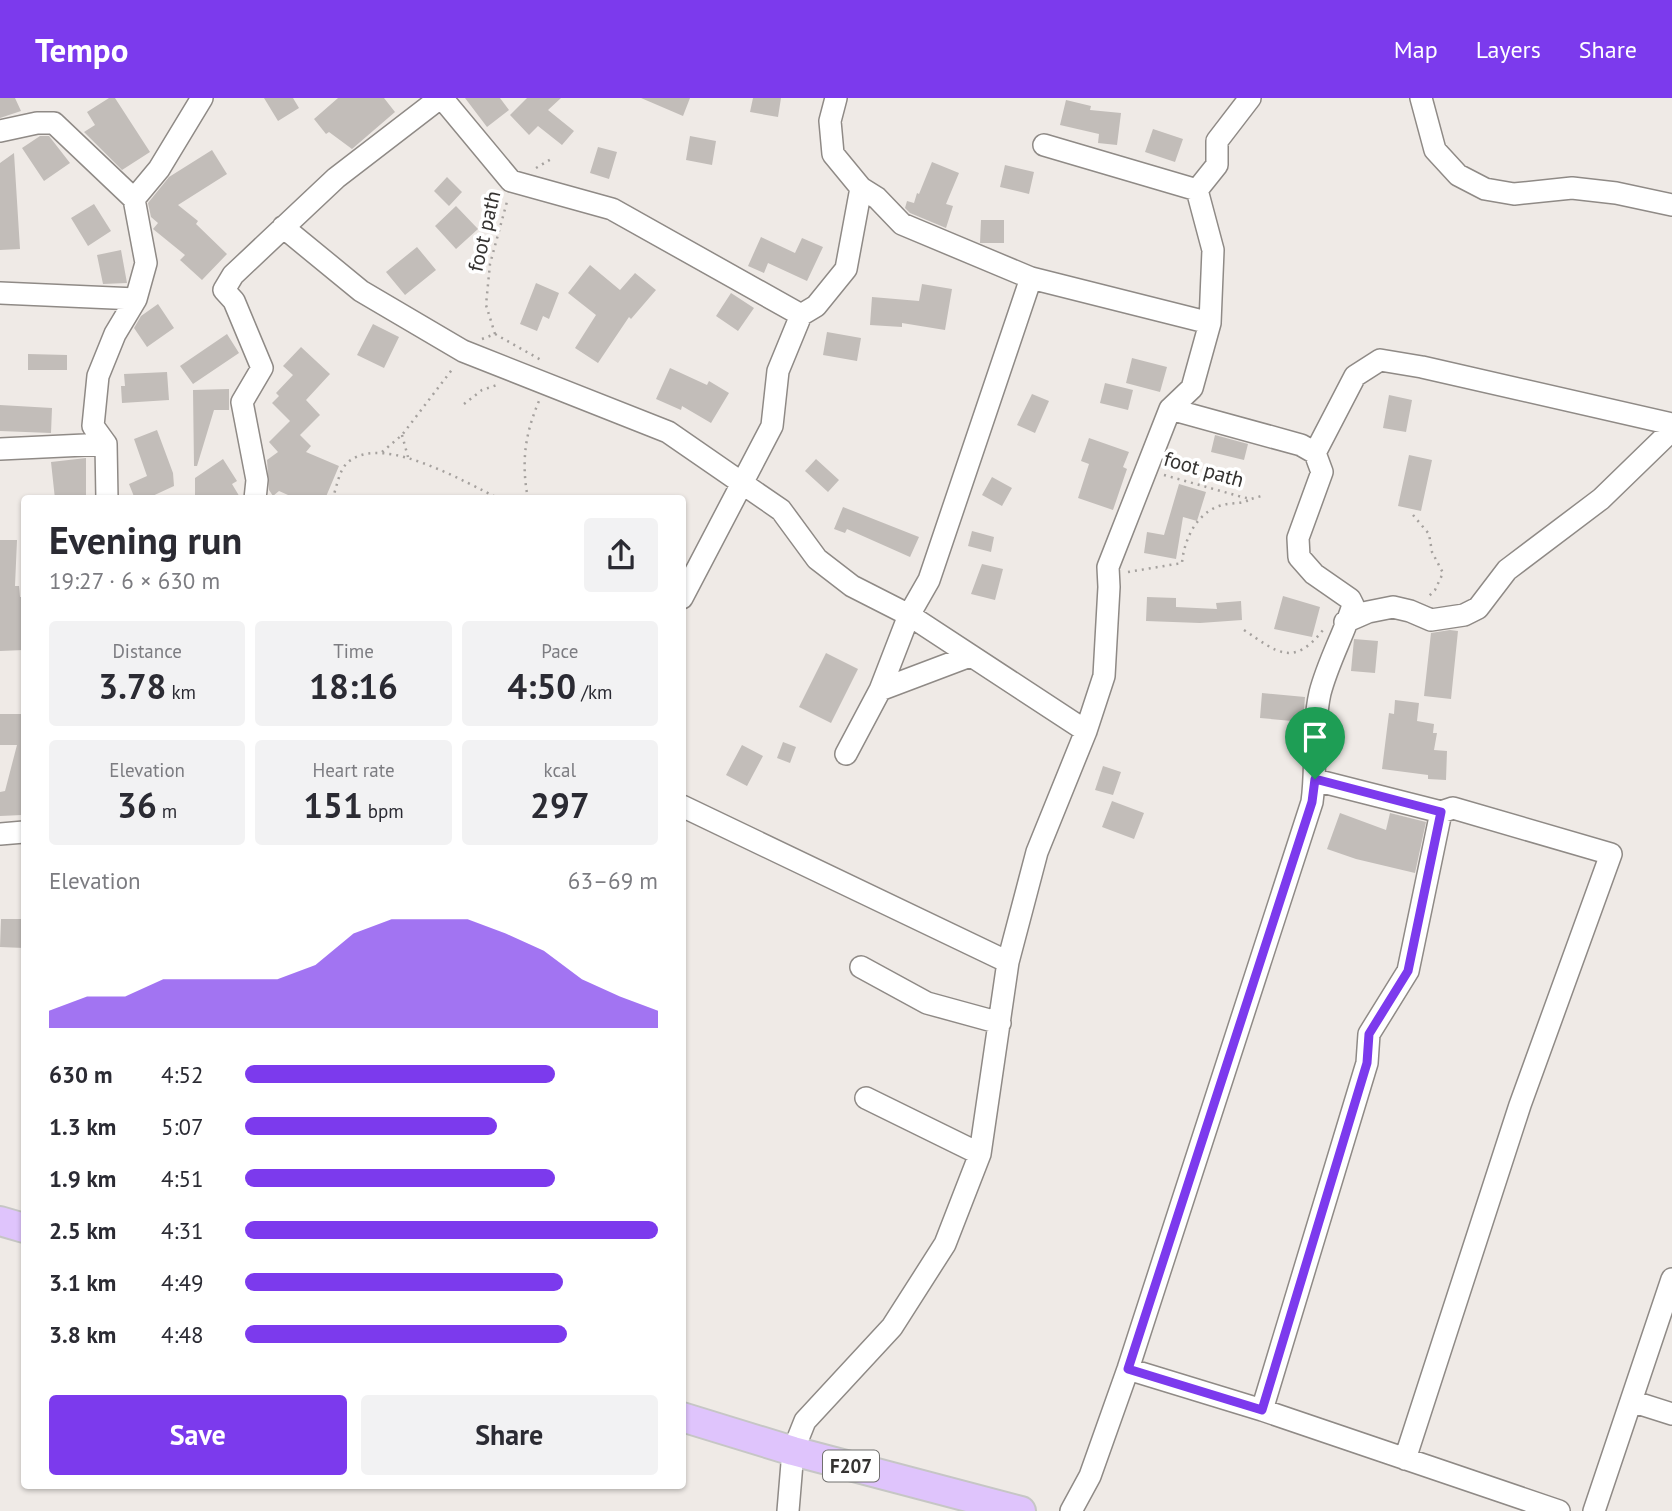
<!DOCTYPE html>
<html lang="en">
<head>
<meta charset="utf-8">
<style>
  body { margin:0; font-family:"PT Sans",sans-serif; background:#f2f2f3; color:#2b2b33; height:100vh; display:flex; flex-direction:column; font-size:26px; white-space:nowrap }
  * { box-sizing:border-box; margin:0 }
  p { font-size:23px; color:#7c7c81 }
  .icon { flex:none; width:38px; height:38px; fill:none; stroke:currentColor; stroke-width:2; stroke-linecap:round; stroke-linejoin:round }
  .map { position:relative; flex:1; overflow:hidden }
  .drawer { position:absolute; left:21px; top:397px; width:665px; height:994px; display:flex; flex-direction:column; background:#fff; border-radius:7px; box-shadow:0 2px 5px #0004 }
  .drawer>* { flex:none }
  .pin { position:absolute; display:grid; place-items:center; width:60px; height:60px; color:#fff; margin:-72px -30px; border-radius:50% 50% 50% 0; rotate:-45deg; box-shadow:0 0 7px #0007 }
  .pin .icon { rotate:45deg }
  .round { display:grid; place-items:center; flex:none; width:74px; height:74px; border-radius:7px; background:#f2f2f3 }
  .head { display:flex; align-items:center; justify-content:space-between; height:119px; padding:0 28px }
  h1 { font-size:38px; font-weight:700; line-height:52px }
  .figures { display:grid; grid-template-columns:repeat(3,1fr); gap:10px; height:119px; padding:7px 28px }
  .figures div { display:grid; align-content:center; border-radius:7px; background:#f2f2f3; text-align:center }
  .figures b { font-size:35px; font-weight:700 }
  .figures small { font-size:19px; font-weight:400 }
  .figures p { font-size:19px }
  .chart { height:196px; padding:14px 28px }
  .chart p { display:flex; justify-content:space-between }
  .chart svg { width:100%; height:126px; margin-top:7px; fill:#7c3aed; opacity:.7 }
  .cta { display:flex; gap:14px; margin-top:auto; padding:14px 28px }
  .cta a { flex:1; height:80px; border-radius:7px; background:#7c3aed; color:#fff; font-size:28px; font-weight:700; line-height:80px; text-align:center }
  .cta a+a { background:#f2f2f3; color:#2b2b33 }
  ul { padding:0 28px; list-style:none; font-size:23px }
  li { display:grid; grid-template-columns:112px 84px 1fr; align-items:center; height:52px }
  li i { height:18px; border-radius:9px; background:#7c3aed }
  header { display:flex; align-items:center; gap:42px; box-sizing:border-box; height:98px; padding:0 35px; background:#7c3aed; color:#fff }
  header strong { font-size:33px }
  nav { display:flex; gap:38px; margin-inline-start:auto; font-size:24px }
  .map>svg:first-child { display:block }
  .building { fill:#c2bdb9 }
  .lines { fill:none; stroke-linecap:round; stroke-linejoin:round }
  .minor-casing { stroke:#8f8a86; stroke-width:24 }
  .major-casing { stroke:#c6c6c5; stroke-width:32 }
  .path { stroke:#a5a19e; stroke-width:2.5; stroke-dasharray:2 5; stroke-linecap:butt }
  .minor { stroke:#fff; stroke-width:21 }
  .major { stroke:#dfc4fc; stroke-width:28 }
  .route-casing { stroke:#fff; stroke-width:14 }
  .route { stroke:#7c3aed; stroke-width:9 }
  .labels { text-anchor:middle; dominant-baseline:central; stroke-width:7; stroke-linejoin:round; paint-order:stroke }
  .shield { fill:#fff; stroke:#71706e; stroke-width:2 }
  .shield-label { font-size:19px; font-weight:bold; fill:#343230 }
  .street-label { font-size:21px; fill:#343230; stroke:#fff }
</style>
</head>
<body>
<header>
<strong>Tempo</strong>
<nav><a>Map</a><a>Layers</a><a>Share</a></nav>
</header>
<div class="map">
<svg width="1672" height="1413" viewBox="0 0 1672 1413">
  <rect width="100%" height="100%" fill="#efeae6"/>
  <path class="building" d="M 0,0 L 15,0 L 21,13 L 0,20 Z
    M 109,0 L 115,0 L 150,54 L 122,72 L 84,34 L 95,27 L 87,14 Z
    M 264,0 L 293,0 L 299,10 L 278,23 Z
    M 338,0 L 384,0 L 395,14 L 352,51 L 329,34 L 326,36 L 314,21 Z
    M 465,0 L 500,0 L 509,12 L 487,29 Z
    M 527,0 L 561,0 L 548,12 L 574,33 L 562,47 L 538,28 L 529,37 L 510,17 Z
    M 641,0 L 690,0 L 683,18 Z
    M 753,0 L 781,0 L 778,19 L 750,14 Z
    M 1066,2 L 1091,8 L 1090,12 L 1121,15 L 1117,47 L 1098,45 L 1099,36 L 1060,27 Z
    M 1153,31 L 1183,41 L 1175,64 L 1145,54 Z
    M 40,38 L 49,38 L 70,65 L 44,83 L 22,50 Z
    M 690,38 L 716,43 L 712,67 L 686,62 Z
    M 598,49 L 617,54 L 609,81 L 590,75 Z
    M 212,52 L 227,76 L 178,107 L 198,123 L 196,126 L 227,156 L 202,182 L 180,162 L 185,157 L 153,131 L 158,125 L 151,119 L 148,105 L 169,79 Z
    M 14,55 L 20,151 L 0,152 L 0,65 Z
    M 932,64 L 959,75 L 946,106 L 953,108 L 946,130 L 910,115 L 905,110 L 907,103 L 914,105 L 917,95 L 919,96 Z
    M 1005,67 L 1034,74 L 1029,96 L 1000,89 Z
    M 447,79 L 462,94 L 449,108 L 434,93 Z
    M 94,106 L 111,133 L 88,148 L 71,120 Z
    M 456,108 L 478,131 L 456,151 L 435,128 Z
    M 981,122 L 1004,122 L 1004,145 L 980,145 Z
    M 761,139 L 795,155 L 802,140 L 823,149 L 807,183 L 768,165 L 764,175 L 748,168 Z
    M 417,149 L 436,172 L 405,197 L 386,174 Z
    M 121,152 L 127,185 L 103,186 L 97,157 Z
    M 590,167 L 620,192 L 635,175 L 656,192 L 631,221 L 629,219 L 598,265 L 575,250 L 596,217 L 568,195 Z
    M 536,185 L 559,195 L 549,221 L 543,218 L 537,233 L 520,226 Z
    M 922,186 L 952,191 L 945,232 L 902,225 L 902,229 L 870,227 L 872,199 L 919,203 Z
    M 731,195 L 754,210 L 738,233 L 716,218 Z
    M 158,206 L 174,230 L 147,249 L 134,230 L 141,218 Z
    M 373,226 L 399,239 L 384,270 L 357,257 Z
    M 827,234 L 861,240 L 857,263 L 823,257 Z
    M 227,236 L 239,255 L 193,286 L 180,268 Z
    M 301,249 L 330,276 L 306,302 L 320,317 L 300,337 L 311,348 L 306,354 L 339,368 L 325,401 L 297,401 L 279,393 L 273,398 L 269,392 L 267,362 L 278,354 L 269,344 L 290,323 L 272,305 L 279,298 L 276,295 L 293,277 L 283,268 Z
    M 28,256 L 67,257 L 67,272 L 28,272 Z
    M 1132,260 L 1167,269 L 1160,294 L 1126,285 Z
    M 670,270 L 707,287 L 709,283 L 729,295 L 711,325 L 682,308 L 681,312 L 656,301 Z
    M 167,274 L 169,302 L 122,305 L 121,288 L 125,288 L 124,276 Z
    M 1105,285 L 1133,292 L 1128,312 L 1100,305 Z
    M 229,291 L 229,312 L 214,312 L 197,368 L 194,368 L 193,292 Z
    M 1032,296 L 1049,303 L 1035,335 L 1017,327 Z
    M 1389,297 L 1412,302 L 1406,334 L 1383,330 Z
    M 0,307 L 52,310 L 51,335 L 0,333 Z
    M 157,332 L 173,375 L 174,388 L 146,401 L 135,401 L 129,386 L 147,378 L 134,341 Z
    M 1215,337 L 1248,346 L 1244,362 L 1211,354 Z
    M 1089,340 L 1129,354 L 1123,369 L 1127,371 L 1113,412 L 1078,400 L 1089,366 L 1081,363 Z
    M 1409,357 L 1432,362 L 1421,413 L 1398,408 Z
    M 86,360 L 86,400 L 55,401 L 51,364 Z
    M 223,361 L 237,383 L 232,386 L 241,401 L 195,401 L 195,380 Z
    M 816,361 L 839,382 L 828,394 L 805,373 Z
    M 992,379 L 1012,390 L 1002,408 L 982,397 Z
    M 1179,386 L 1206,394 L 1197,423 L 1183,419 L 1176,461 L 1144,455 L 1147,434 L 1164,437 Z
    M 843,409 L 919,439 L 910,459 L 847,431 L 845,435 L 834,431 Z
    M 972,433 L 994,439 L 991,454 L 968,448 Z
    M 0,442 L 17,442 L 15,488 L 19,488 L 20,499 L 24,499 L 24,552 L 0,553 Z
    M 982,466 L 1003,471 L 995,502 L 971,496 Z
    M 1283,498 L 1320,509 L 1312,539 L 1274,531 Z
    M 1147,499 L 1176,500 L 1176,509 L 1217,511 L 1216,505 L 1241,503 L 1242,522 L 1200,525 L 1146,523 Z
    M 1450,532 L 1458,533 L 1451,601 L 1424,598 L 1431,535 Z
    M 1354,541 L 1378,543 L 1375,575 L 1351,573 Z
    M 826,555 L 858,571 L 831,625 L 799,609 Z
    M 1262,595 L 1305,599 L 1303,624 L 1260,620 Z
    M 1395,602 L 1419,605 L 1417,623 L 1434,626 L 1433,635 L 1437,635 L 1434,652 L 1447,653 L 1446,682 L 1428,681 L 1428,677 L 1382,671 L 1389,615 L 1394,616 Z
    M 0,616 L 24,616 L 22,717 L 0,718 L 0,694 L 5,693 L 17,647 L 0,647 Z
    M 783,644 L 796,649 L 790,665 L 777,660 Z
    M 742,647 L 763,658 L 747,688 L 726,677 Z
    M 1103,668 L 1121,674 L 1113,697 L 1095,692 Z
    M 1112,703 L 1144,715 L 1134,741 L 1102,729 Z
    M 1340,715 L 1386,732 L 1390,715 L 1426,724 L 1415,775 L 1356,761 L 1327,751 Z
    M 1,821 L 24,821 L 24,850 L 0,849 Z"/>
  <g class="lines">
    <defs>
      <path id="minor" d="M 442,0 L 511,83 L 612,111 L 801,217
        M 836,0 L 830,23 L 833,56 L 861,90 L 877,100 L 902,126 L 1031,180 L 1210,225
        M 1421,0 L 1435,52 L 1458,77 L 1485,91 L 1514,96 L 1572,90 L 1616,95 L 1672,107
        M 0,33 L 37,25 L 54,25 L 134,101
        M 1044,47 L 1197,92
        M 283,129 L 361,193 L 463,253 L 668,334 L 781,412 L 817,461 L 852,488 L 909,517 L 1086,633
        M 0,195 L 136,201
        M 0,351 L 106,346
        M 1315,355 L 1355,278 L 1380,262 L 1422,269 L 1672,326
        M 107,401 L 106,346 L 93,328 L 98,278 L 115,236 L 136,201 L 146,165 L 134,101 L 159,71 L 202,0
        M 255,401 L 257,382 L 242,304 L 262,270 L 234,203 L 224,192 L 233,177 L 336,80 L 440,0
        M 682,500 L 772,328 L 778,273 L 801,217 L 816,208 L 846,171 L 861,90
        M 1345,524 L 1368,514 L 1393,509 L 1410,513 L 1431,522 L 1464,517 L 1478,510 L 1507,472 L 1601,401 L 1672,332
        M 880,592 L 970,558
        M 846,656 L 880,592 L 909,517 L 929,482 L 1031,180
        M 1315,682 L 1441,714 L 1453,710 L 1611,756 L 1520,1007 L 1405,1361
        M 682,708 L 1008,864
        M 0,736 L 24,734
        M 861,869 L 927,905 L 1000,925
        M 866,1000 L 980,1056
        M 1128,1271 L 1262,1312 L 1559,1413
        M 1631,1303 L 1672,1316
        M 1262,1312 L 1367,965 L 1369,936 L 1408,873 L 1441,714
        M 788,1413 L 793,1353 L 805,1323 L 892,1229 L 945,1146 L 980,1056 L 1008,864 L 1037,754 L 1086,633 L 1104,578 L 1109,489 L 1108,469 L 1170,311 L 1192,290 L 1210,225 L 1213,152 L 1197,92 L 1217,67 L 1217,43 L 1250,0
        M 1071,1413 L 1090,1378 L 1128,1271 L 1312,704 C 1317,668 1312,631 1320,595 C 1328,564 1344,536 1353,507 L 1350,501 L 1314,476 L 1299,459 L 1298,440 L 1322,374 L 1315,355 L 1301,347 L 1170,311
        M 1594,1413 L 1672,1181"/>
      <path id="major" d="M 0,1123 L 24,1130
        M 682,1319 L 793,1353 L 1021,1413"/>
    </defs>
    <use href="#minor" class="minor-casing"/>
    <use href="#major" class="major-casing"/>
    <path class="path" d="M 536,70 L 553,60
      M 495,236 L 486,207 L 490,166 L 508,100
      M 482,241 L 495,236 L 541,262
      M 464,306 L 482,292 L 497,287
      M 402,337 L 408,359
      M 382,354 L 402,337 L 454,269
      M 1164,377 L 1242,399 L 1251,401 L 1265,397
      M 276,401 L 292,401
      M 332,401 C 338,388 338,370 351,362 C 386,337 466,385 500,401
      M 528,401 C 521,364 525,336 539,303
      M 1413,417 L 1429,436 L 1432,454 L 1443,475 L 1435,492 L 1427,500
      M 1128,474 L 1182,465 C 1184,442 1196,416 1219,408 C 1230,404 1240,407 1251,401
      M 1244,532 C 1277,554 1293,570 1323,532"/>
    <use href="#minor" class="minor"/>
    <use href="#major" class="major"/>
  </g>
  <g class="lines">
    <defs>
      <path id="route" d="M 1315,681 L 1441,714 L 1408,873 L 1369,936 L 1367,965 L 1262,1312 L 1128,1271 L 1312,704 Z"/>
    </defs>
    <use href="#route" class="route-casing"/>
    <use href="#route" class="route"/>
  </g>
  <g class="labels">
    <rect class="shield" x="823" y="1352.5" width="56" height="31" rx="5"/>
    <g class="shield-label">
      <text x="851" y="1368">F207</text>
    </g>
    <g class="street-label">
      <text transform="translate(484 133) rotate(-77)">foot path</text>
      <text transform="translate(1204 371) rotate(16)">foot path</text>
    </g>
  </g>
</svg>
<div class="pin" style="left:1315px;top:681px;background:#1e9e55"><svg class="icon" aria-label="arrive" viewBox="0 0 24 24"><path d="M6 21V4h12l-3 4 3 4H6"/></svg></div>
<section class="drawer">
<div class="head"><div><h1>Evening run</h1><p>19:27 · 6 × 630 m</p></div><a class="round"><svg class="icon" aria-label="share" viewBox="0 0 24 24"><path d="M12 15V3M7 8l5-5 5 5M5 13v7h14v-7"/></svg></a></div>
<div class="figures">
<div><p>Distance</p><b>3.78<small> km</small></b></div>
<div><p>Time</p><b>18:16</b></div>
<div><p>Pace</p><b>4:50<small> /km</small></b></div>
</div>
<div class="figures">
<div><p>Elevation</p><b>36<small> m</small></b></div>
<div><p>Heart rate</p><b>151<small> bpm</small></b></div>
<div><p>kcal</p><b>297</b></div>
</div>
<div class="chart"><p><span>Elevation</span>63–69 m</p>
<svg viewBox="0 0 160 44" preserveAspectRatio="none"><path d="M0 44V38L10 33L20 33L30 27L40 27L50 27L60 27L70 22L80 11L90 6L100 6L110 6L120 11L130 17L140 27L150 33L160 38V44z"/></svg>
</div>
<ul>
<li><b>630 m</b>4:52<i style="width:75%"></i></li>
<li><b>1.3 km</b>5:07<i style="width:61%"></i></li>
<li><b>1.9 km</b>4:51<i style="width:75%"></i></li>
<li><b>2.5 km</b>4:31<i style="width:100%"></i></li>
<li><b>3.1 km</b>4:49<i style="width:77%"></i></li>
<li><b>3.8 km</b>4:48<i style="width:78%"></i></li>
</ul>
<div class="cta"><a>Save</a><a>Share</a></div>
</section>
</div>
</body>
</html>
